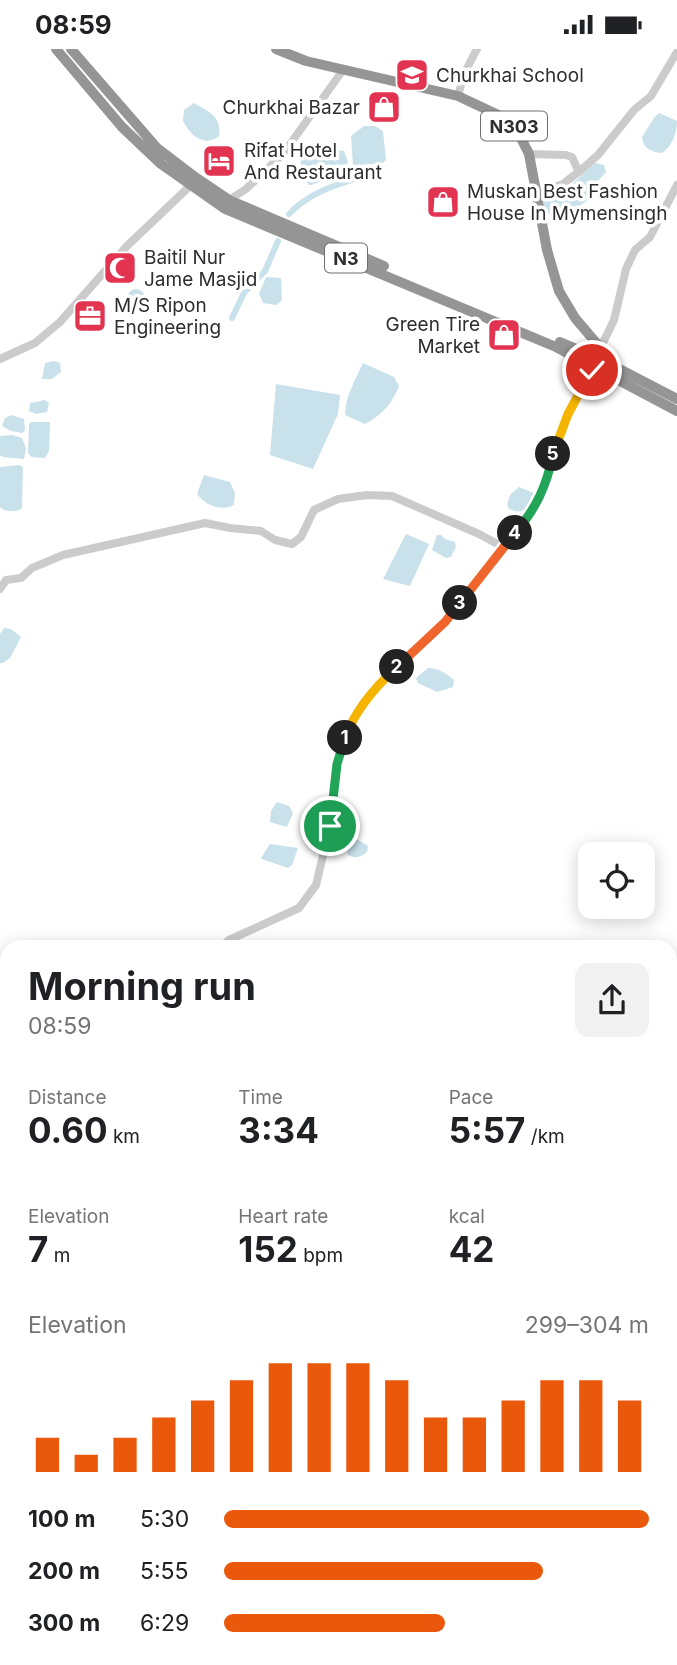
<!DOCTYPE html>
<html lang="en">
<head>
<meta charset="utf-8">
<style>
  body { margin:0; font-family:Inter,sans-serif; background:#f2f2f2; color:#202124; height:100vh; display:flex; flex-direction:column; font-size:26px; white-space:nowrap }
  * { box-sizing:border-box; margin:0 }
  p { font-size:23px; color:#757577 }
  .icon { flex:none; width:38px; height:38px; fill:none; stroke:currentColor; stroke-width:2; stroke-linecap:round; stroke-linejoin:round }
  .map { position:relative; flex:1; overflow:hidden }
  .drawer { position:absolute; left:0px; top:891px; width:677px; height:726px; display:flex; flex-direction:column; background:#fff; border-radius:21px 21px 0 0; box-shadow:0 4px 18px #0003 }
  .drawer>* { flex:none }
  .fabs { position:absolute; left:578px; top:793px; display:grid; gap:14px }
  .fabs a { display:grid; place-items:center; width:77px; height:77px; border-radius:14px; background:#fff; box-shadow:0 4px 18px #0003; font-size:35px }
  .pin { position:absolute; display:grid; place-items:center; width:60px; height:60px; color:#fff; margin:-30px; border:4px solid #fff; border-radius:50%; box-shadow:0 2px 7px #0007 }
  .km { position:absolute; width:35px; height:35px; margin:-18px; border-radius:50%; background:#222; color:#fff; font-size:19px; line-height:35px; text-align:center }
  .round { display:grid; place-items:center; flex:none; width:74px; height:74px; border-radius:14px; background:#f2f2f2 }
  .head { display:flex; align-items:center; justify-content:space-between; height:119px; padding:0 28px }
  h1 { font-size:38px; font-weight:700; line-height:52px }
  .metrics { display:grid; grid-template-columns:repeat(3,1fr); gap:10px; height:119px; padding:7px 28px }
  .metrics div { display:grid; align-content:center }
  .metrics b { font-size:35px; font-weight:700 }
  .metrics small { font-size:19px; font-weight:400 }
  .metrics p { font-size:19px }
  .chart { height:196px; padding:14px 28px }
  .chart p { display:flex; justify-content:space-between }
  .chart svg { width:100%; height:126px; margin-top:7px; stroke:#ea580c; stroke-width:6 }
  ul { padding:0 28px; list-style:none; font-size:23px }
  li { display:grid; grid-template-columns:112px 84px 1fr; align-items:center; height:52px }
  li i { height:18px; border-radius:9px; background:#ea580c }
  .status { display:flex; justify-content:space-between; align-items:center; height:49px; padding:0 35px; background:#fff; direction:ltr }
  .status svg { height:19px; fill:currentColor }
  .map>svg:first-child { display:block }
  .water { fill:#c8e1eb }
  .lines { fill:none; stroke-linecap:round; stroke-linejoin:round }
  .canal { stroke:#c8e1eb; stroke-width:6 }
  .minor { stroke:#cbcbcb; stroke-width:8 }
  .highway { stroke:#959595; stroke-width:10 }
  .split-1-casing { stroke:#fff; stroke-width:14 }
  .split-2-casing { stroke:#fff; stroke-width:14 }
  .split-3-casing { stroke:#fff; stroke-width:14 }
  .split-4-casing { stroke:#fff; stroke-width:14 }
  .split-5-casing { stroke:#fff; stroke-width:14 }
  .split-6-casing { stroke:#fff; stroke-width:14 }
  .split-1 { stroke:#22a559; stroke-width:9 }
  .split-2 { stroke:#f5b400; stroke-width:9 }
  .split-3 { stroke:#f0652b; stroke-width:9 }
  .split-4 { stroke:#f0652b; stroke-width:9 }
  .split-5 { stroke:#22a559; stroke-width:9 }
  .split-6 { stroke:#f5b400; stroke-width:9 }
  .labels { text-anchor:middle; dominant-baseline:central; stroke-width:7; stroke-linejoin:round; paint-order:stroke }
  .shield { fill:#fff; stroke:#6d6d6d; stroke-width:2 }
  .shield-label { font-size:18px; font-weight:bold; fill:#2e2e2e }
  .poi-label { font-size:19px; fill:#2e2e2e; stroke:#fff; text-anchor:start }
</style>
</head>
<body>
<div class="status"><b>08:59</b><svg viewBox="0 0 49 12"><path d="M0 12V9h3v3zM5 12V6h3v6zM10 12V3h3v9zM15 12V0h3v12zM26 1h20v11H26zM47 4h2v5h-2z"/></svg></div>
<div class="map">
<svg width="677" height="1616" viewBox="0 0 677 1616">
  <rect width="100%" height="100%" fill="#fff"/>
  <path class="water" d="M 194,54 C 209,63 222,67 219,87 C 204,99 190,86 183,72 L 184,61 Z
    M 659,64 L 677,72 C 677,84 672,97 662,104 C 651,103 643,99 642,88 L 654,69 Z
    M 364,77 L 375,77 L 383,82 L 386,111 L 383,114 L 353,117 L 351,87 Z
    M 324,99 L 344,102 L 348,113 L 341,124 L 312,136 L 309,136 L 302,126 L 300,107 Z
    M 595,114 L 604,116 L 606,123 L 590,141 L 593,148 L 564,167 L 544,164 L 543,149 L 572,135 Z
    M 266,228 L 281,229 L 282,251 L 276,256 L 263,254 L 259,245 Z
    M127 249a9 9 0 1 1 18 0a9 9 0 1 1-18 0Z
    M 54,312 L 60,314 L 61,323 L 52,330 L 42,330 L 45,314 Z
    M 363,314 L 394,328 L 399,337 C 391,356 383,365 365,375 L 345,366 C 345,347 356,330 363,314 Z
    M 276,335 L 340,346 L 338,365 L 313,420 L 270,406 Z
    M 45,351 L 49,354 L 47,363 L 36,365 L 29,362 L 30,354 Z
    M 11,366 L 24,370 L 25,381 L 22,384 L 11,382 L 2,377 L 5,369 Z
    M 31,373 L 50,373 L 49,402 L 45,409 L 31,408 L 28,404 L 29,375 Z
    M 12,386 L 22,389 L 26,399 L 24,410 L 3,408 L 0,406 L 0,387 Z
    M 19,416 L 23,418 L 22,459 C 16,464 5,463 0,458 L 0,418 Z
    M 204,426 L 230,433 L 235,444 L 234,456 C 221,463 205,456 197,445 Z
    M 519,438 L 534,444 C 532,458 523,467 509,460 L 507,456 L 510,446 Z
    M 406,485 L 429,495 L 410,537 L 383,530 Z
    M 437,486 L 441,486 L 445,490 L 455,493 L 456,498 L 451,508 L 446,509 L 432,501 Z
    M 4,579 L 11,580 L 21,588 L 10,609 L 3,614 L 0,614 L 0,585 Z
    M 428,619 C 439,619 446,624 454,631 L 453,638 L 437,643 L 418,634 L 416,629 Z
    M 277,753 L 289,757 L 293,764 L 287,778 L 270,773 L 271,762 Z
    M 353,788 L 368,797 L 367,803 C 359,809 355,810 347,805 L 348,795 Z
    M 270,795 L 298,799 L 292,816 L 288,819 L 262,810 L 261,809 Z
    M 0,1581 L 7,1586 L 7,1610 L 29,1610 L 28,1616 L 0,1615 Z
    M 451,1610 L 482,1610 L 485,1611 L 484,1616 L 443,1616 Z"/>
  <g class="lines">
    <path class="canal" d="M 289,165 C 312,141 342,134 373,124
      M 232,269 L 244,244 L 265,222 L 278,192"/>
    <path class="minor" d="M 458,47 L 464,25 L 477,0
      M 529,105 L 566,106 L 572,108 L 577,119 L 581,121 L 598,106 L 634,61 L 651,47 L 677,3
      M 537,144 L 563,135 L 581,121
      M 229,151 L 246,140 L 283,105 L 343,21
      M 600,300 L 614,271 L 626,220 L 635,201 L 650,188 L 677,136
      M 0,310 L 35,294 L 60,273 L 127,197 L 191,136
      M 0,540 L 6,531 L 21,529 L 32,519 L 63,506 L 205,474 L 230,479 L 261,482 L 275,491 L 292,495 L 301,488 L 314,461 L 338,450 L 367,446 L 392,447 L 479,485 L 503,498
      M 221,898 L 229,891 L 299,859 L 316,836 L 330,777 L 337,715 L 349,679 L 368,648 L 445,573 L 529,468 L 543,444 L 557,391 L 596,314
      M 0,1047 L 7,1053
      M 377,1610 L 384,1616"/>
    <path class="highway" d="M 56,0 L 122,78 L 161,115 L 225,160 L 556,298 L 677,362
      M 71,0 L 157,99 L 195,128 L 229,151 L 384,217
      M 276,0 L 306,12 L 458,47 L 513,73 L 529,105 L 547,201 L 559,242 L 575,269 L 598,296 L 598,309
      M 560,293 L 598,309 L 677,350"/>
  </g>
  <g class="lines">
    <defs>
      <path id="split-1" d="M 330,777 L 337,715 L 345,689"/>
      <path id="split-2" d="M 345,689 C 355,661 375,638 397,618"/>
      <path id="split-3" d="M 397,618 L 445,573 L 460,554"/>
      <path id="split-4" d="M 460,554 L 515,484"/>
      <path id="split-5" d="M 515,484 C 536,460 547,436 553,405"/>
      <path id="split-6" d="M 553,405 L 568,365 L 592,321"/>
    </defs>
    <use href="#split-1" class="split-1-casing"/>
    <use href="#split-2" class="split-2-casing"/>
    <use href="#split-3" class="split-3-casing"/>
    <use href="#split-4" class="split-4-casing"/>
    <use href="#split-5" class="split-5-casing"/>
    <use href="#split-6" class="split-6-casing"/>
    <use href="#split-1" class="split-1"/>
    <use href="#split-2" class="split-2"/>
    <use href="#split-3" class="split-3"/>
    <use href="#split-4" class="split-4"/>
    <use href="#split-5" class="split-5"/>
    <use href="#split-6" class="split-6"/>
  </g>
  <defs>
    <symbol id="school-square" viewBox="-11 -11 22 22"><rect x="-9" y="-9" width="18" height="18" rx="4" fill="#e23351" stroke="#fff"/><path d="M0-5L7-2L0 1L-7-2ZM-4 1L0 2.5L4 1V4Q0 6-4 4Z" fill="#fff"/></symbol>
    <symbol id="shop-square" viewBox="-11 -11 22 22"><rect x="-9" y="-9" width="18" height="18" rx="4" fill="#e23351" stroke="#fff"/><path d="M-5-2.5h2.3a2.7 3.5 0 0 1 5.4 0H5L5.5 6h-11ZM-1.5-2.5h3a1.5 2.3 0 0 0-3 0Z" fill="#fff"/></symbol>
    <symbol id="hotel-square" viewBox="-11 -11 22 22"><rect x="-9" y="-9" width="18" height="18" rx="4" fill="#e23351" stroke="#fff"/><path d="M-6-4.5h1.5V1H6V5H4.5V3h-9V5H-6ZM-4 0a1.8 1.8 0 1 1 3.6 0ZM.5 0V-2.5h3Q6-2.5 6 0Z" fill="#fff"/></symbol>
    <symbol id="mosque-square" viewBox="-11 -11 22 22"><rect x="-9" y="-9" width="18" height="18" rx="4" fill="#e23351" stroke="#fff"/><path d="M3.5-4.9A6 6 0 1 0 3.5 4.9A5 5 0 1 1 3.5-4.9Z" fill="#fff"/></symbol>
    <symbol id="office-square" viewBox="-11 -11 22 22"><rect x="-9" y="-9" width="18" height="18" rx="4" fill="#e23351" stroke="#fff"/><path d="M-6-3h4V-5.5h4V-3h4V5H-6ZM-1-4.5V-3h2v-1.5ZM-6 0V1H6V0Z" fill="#fff"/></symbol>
  </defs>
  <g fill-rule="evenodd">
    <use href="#school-square" x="393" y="7" width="38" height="38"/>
    <use href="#shop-square" x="365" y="39" width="38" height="38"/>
    <use href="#hotel-square" x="200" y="93" width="38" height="38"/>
    <use href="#shop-square" x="424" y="134" width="38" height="38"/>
    <use href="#mosque-square" x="101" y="200" width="38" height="38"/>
    <use href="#office-square" x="71" y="248" width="38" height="38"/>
    <use href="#shop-square" x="485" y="267" width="38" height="38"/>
  </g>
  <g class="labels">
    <g class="shield">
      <rect x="481" y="62.5" width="66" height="29" rx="5"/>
      <rect x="325" y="194.5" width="42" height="29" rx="5"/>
    </g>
    <g class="shield-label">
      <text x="514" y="77">N303</text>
      <text x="346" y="209">N3</text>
    </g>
    <g class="poi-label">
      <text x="436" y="26">Churkhai School</text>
      <text x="360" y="58" text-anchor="end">Churkhai Bazar</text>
      <text x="244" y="101">Rifat Hotel<tspan x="244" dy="22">And Restaurant</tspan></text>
      <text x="467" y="142">Muskan Best Fashion<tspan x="467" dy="22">House In Mymensingh</tspan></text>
      <text x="144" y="208">Baitil Nur<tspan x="144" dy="22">Jame Masjid</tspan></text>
      <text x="114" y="256">M/S Ripon<tspan x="114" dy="22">Engineering</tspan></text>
      <text x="480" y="275" text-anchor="end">Green Tire<tspan x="480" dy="22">Market</tspan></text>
    </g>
  </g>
</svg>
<div class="fabs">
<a><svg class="icon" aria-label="locate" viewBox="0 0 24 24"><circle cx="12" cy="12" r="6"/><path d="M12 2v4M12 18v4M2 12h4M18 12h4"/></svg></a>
</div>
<div class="pin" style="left:330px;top:777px;background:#1e9e55"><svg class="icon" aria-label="arrive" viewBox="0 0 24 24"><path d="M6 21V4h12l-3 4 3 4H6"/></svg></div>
<div class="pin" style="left:592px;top:321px;background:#d93025"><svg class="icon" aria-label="check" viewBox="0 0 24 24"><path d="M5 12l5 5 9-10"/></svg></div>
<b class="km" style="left:345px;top:689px">1</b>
<b class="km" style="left:397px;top:618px">2</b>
<b class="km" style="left:460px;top:554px">3</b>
<b class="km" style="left:515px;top:484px">4</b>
<b class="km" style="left:553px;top:405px">5</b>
<section class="drawer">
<div class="head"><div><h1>Morning run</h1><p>08:59</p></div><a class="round"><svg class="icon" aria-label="share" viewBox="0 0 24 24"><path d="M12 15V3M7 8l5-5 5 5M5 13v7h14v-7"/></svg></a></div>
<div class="metrics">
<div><p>Distance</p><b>0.60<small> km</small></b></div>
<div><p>Time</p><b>3:34</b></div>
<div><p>Pace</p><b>5:57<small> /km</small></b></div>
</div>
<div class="metrics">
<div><p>Elevation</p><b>7<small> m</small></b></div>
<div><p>Heart rate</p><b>152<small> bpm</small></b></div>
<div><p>kcal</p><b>42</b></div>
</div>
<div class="chart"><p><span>Elevation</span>299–304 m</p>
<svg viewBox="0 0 160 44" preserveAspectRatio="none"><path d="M5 44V32M15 44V38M25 44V32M35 44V25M45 44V19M55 44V12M65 44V6M75 44V6M85 44V6M95 44V12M105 44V25M115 44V25M125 44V19M135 44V12M145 44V12M155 44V19"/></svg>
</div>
<ul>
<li><b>100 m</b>5:30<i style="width:100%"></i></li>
<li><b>200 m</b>5:55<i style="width:75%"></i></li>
<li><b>300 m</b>6:29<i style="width:52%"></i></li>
</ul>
</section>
</div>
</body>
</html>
